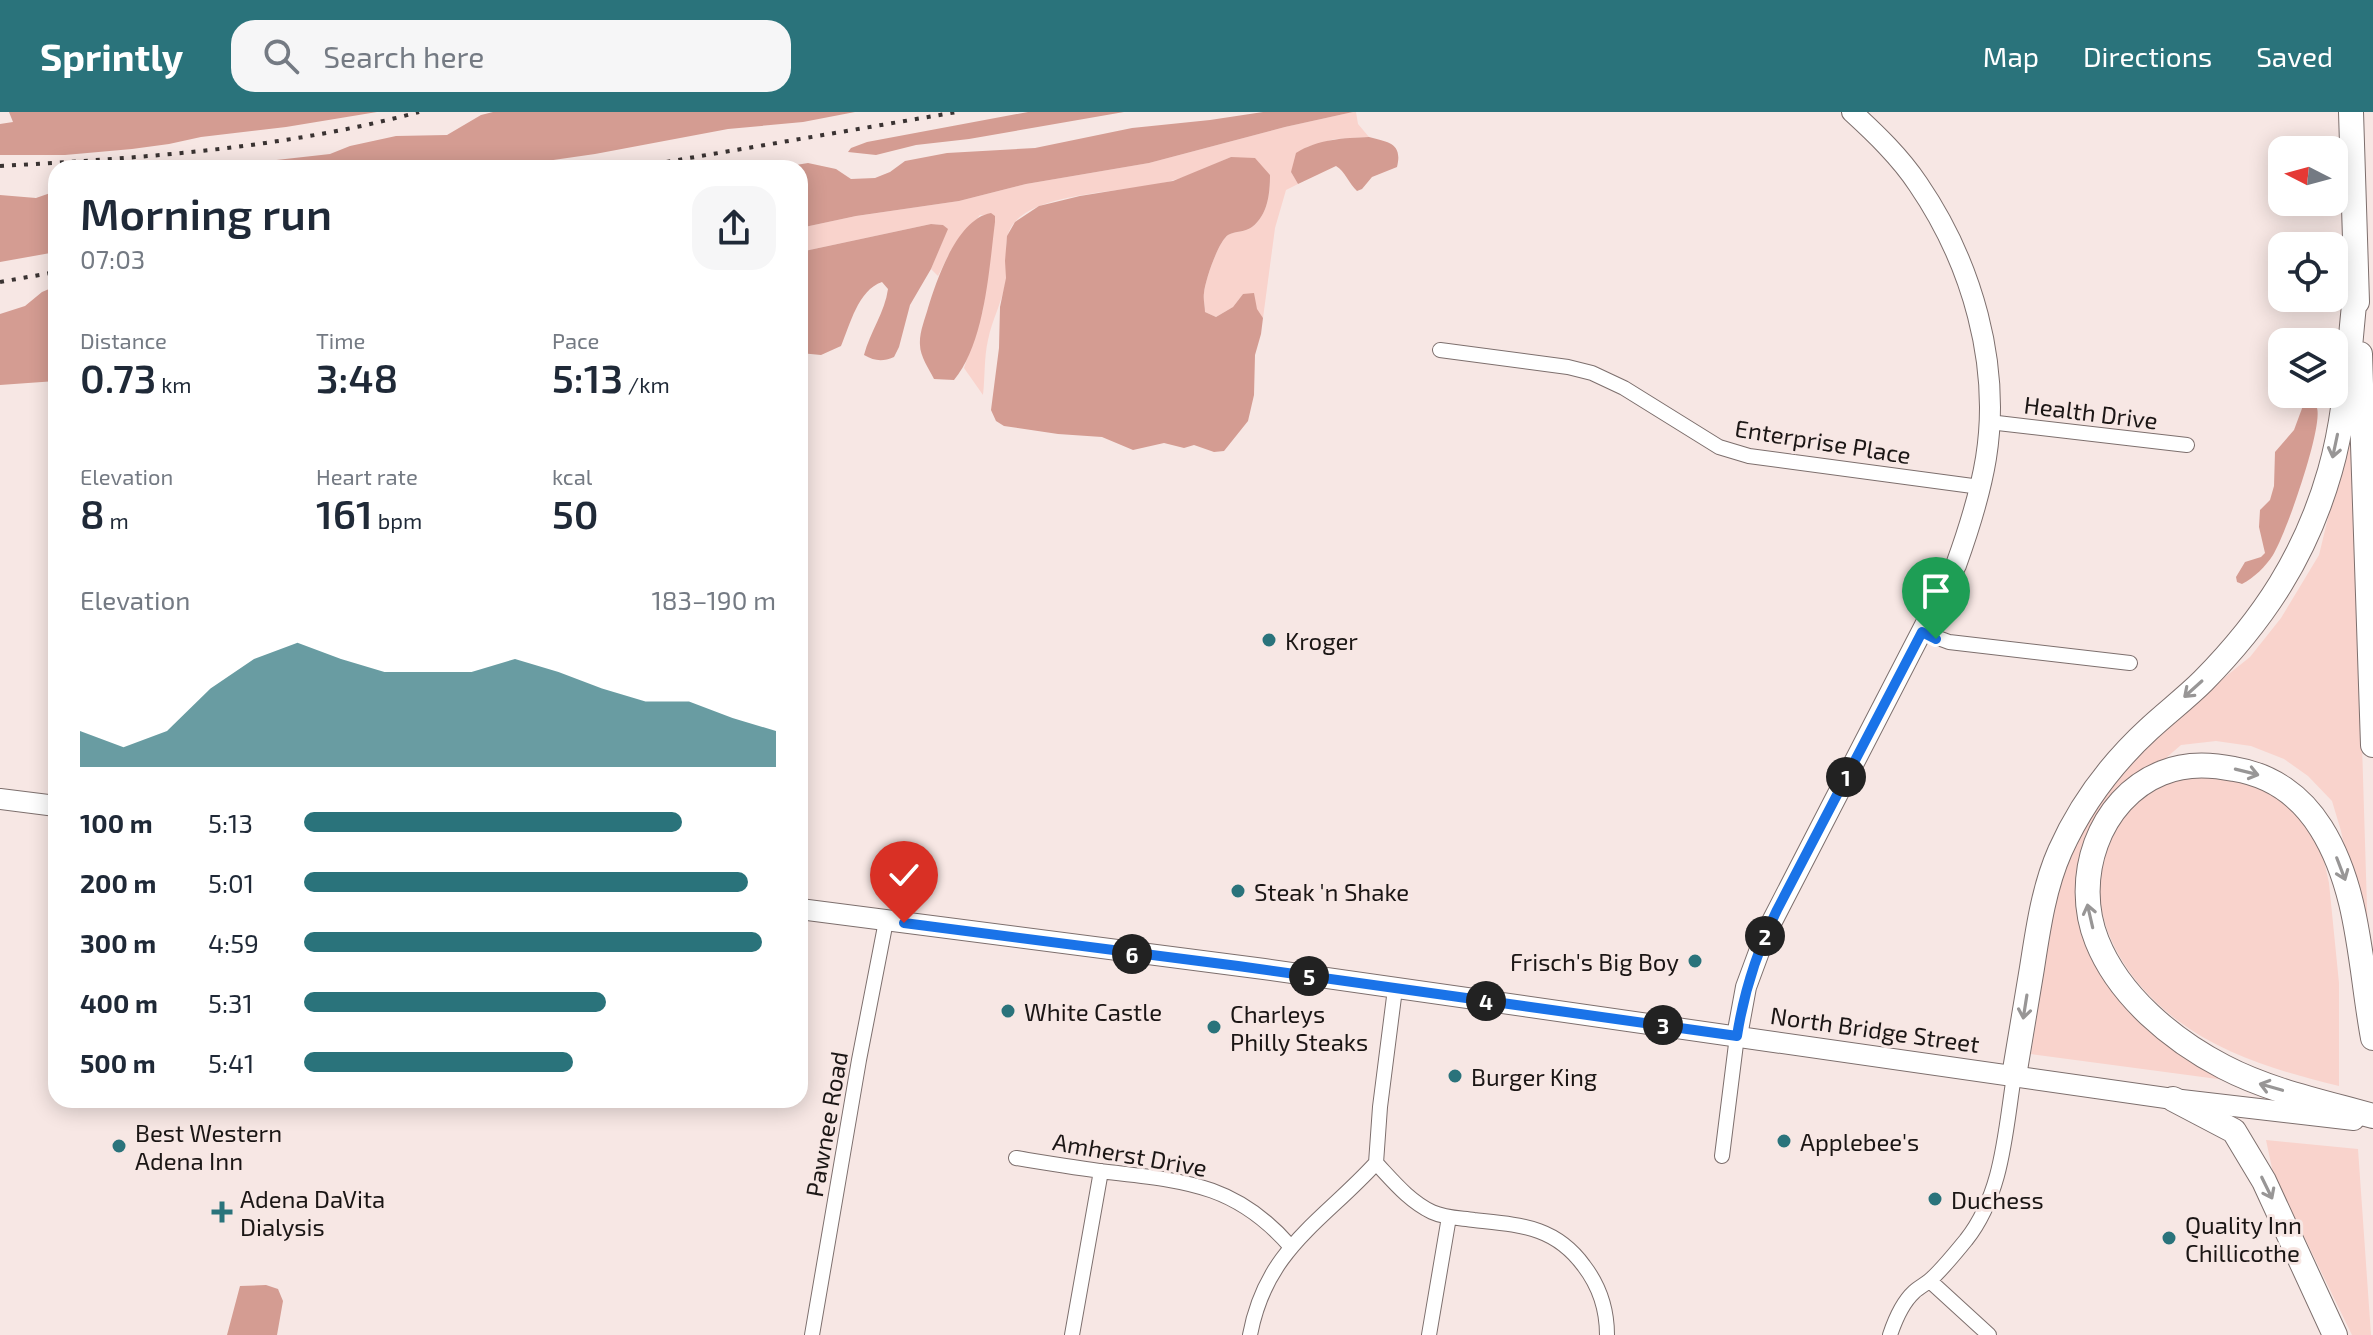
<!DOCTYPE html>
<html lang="en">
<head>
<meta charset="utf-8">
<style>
  body { margin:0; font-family:"Exo 2",sans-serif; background:#f6f6f7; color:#1f2937; height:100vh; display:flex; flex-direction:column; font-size:30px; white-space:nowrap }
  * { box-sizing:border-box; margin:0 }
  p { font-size:26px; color:#747a83 }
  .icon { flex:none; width:44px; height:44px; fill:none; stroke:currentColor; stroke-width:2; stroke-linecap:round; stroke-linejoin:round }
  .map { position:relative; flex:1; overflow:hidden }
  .details { position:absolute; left:48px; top:48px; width:760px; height:948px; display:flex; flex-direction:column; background:#fff; border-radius:24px; box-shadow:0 4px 20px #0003 }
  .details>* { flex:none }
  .needle { width:52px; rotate:276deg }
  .fabs { position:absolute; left:2268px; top:24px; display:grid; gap:16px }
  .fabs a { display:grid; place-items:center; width:80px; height:80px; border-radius:16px; background:#fff; box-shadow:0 4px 20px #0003; font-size:40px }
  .pin { position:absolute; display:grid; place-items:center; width:68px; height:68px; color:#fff; margin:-82px -34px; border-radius:50% 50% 50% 0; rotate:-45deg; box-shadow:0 0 8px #0007 }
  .pin .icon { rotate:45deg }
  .km { position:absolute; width:40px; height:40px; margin:-20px; border-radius:50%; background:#222; color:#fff; font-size:22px; line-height:40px; text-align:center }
  .round { display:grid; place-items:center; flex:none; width:84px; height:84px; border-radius:24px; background:#f6f6f7 }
  .headline { display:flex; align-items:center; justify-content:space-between; height:136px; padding:0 32px }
  h1 { font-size:44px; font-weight:600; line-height:60px }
  .figures { display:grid; grid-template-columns:repeat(3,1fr); gap:12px; height:136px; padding:8px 32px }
  .figures div { display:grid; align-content:center }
  .figures b { font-size:40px; font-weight:600 }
  .figures small { font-size:22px; font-weight:400 }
  .figures p { font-size:22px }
  .chart { height:224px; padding:16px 32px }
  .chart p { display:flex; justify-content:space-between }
  .chart svg { width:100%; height:144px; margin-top:8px; fill:#2a737b; opacity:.7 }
  ul { padding:0 32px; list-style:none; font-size:26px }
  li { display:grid; grid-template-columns:128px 96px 1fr; align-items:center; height:60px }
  li i { height:20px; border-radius:10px; background:#2a737b }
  header { display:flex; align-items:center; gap:48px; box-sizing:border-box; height:112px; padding:0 40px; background:#2a737b; color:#fff }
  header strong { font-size:38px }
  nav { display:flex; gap:44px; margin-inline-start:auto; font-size:28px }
  .search { width:560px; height:72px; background:#f6f6f7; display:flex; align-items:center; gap:20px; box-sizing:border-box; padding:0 28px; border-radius:24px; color:#747a83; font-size:30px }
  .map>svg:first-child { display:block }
  .green { fill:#f9d3cc }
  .forest { fill:#d49c92 }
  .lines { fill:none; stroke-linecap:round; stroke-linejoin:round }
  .street-casing { stroke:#7d6f6d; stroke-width:16 }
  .secondary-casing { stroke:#7d6f6d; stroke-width:22 }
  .highway-casing { stroke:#7d6f6d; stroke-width:26 }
  .street { stroke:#fff; stroke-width:14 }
  .secondary { stroke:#fff; stroke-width:20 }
  .highway { stroke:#fff; stroke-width:24 }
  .rail { stroke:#3a3332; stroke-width:4; stroke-dasharray:4 8; stroke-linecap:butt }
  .oneway { stroke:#989696 }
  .route-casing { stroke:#fff; stroke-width:16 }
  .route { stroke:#1a73e8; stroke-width:10 }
  .poi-dot { fill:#2a737b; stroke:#f7e7e4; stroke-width:3 }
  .labels { text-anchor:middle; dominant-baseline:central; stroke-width:6; stroke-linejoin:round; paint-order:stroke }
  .street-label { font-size:24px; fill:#1b1615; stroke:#f7e7e4 }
  .poi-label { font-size:24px; fill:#1b1615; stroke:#f7e7e4; text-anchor:start }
</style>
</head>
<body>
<header>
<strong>Sprintly</strong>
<div class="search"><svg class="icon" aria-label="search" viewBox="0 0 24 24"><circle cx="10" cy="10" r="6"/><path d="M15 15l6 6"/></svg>Search here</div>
<nav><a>Map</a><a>Directions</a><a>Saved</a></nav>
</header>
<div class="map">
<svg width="2373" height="1223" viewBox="0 0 2373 1223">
  <rect width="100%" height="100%" fill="#f7e7e4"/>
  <path class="green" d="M 1353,0 L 1356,0 L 1358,12 L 1369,25 L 1335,27 L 1307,35 L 1291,60 L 1298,72 L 1286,78 L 1275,116 L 1263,206 L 1243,182 L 1233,195 L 1216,205 L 1205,200 C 1205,194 1203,187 1204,181 C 1205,169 1218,130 1228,123 C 1235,119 1246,120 1252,115 C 1268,103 1270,81 1270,63 L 1231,45 C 1212,53 1193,63 1174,68 C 1133,81 1043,78 1015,110 C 1000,126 1009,150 1006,169 C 1002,190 992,208 988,228 C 984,245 985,265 983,283 L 964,256 L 983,198 L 995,105 L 980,103 L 951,138 L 938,164 L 931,157 L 947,118 L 943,113 L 931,112 L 800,140 L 800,116 L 856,104 L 959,89 L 1026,72 L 1149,51 L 1285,15 Z
    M 2352,307 L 2368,828 L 2365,827 L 2341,719 L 2332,689 L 2308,664 L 2284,647 L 2251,634 L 2216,629 L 2181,633 L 2101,702 L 2096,845 L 2240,970 L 2031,942 L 2052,801 L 2062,760 L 2102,678 L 2160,617 L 2250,545 L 2281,506 L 2319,443 Z
    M 2198,662 L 2237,664 L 2274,678 L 2302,702 L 2321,735 L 2329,771 L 2339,871 L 2339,974 C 2282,960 2225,944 2177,908 C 2097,848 2060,739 2158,676 C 2169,669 2186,666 2198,662 Z
    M 2266,1028 L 2358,1037 L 2371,1223 L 2352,1223 L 2273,1061 Z"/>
  <path class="forest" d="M 9,0 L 377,0 L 286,15 L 201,25 L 169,32 L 132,37 L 65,43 L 0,43 L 0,12 L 13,10 Z
    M 493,0 L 855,0 L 803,10 L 728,17 L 595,42 L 497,56 L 232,56 L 241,52 L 330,42 L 350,34 L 396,24 L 447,23 L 481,3 Z
    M 1028,0 L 1124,0 L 969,27 L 916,33 L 876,43 L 848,40 L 851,36 L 867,30 Z
    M 1263,0 L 1353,0 L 1285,15 L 1149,51 L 1026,72 L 959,89 L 856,104 L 800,116 L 800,56 L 778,56 L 808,51 L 836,57 L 851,67 L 875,66 L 890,60 L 905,49 L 947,41 L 1035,36 L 1132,16 L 1210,8 Z
    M 1369,25 C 1388,30 1403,31 1397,55 L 1372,65 L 1362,77 L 1357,79 C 1349,72 1345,59 1336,54 L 1298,72 L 1291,60 L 1296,41 C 1318,27 1344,26 1369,25 Z
    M 1231,45 L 1255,46 L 1270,63 C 1270,81 1268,103 1252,115 C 1246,120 1235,119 1228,123 C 1218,130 1205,169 1204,181 C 1203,187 1205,194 1205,200 L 1216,205 L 1233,195 L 1243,182 L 1254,181 L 1257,197 L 1263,206 L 1261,222 L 1255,243 L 1254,283 L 1248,309 L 1224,339 L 1214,340 L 1194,333 L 1184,336 L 1164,331 L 1133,338 L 1102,325 L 1058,322 L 1004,314 L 996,309 L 991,298 L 999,236 L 1000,195 L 1006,166 L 1005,149 L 1007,124 L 1015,110 L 1039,94 L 1080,84 L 1173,69 Z
    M 56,79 L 56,140 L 0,150 L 0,83 L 36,86 Z
    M 991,101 L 995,104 L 995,110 C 989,157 985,231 954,268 L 934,267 C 929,257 920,244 920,233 C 919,221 925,207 928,196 C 937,167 957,107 991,101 Z
    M 931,112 L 943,113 L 948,117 L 931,157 L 910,193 L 899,235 L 894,245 C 882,250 875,249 864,243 C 870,220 885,200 888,177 L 882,170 C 858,178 850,213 841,234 L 821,243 L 800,241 L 800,140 Z
    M 56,174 L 56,269 L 0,273 L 0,202 L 25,194 L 42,180 Z
    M 2309,287 C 2314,290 2315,289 2317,296 C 2323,316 2286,422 2273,443 C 2266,454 2254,466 2242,472 L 2237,470 L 2236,465 L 2245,450 L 2261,445 L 2265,441 L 2259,415 L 2260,398 L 2270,388 L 2274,374 L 2275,340 L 2294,318 L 2304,291 Z
    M 266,1173 L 278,1177 L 283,1189 L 277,1223 L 227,1223 L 240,1174 Z"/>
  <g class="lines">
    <defs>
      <path id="street" d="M 1440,238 L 1568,255 L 1592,261 L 1624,276 L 1719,335 L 1749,344 L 1980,375
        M 1989,310 L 2187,333
        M 1922,520 L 1949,530 L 2130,551
        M 1395,877 L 1380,995 L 1376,1051 C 1393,1069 1409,1089 1432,1100 C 1445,1106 1460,1106 1474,1108 C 1520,1113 1555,1114 1584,1154 C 1600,1175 1607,1197 1607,1223
        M 1722,1044 L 1737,924
        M 1016,1046 C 1047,1051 1077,1056 1108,1060 C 1185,1069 1236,1072 1290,1134
        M 1930,1169 L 1989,1223
        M 812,1223 L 859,948 L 886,809
        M 1072,1223 L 1101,1059
        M 1250,1223 C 1266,1137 1322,1110 1376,1051
        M 1429,1223 L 1449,1105
        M 1890,1223 C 1895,1208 1902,1191 1914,1180 C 1918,1176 1924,1173 1929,1169 C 1941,1159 1956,1140 1966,1128 C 2003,1081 2005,1020 2014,964"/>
      <path id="secondary" d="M 0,687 L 56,694
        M 800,797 L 1264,857 L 2173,987 L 2354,1008
        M 1737,924 L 1746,875 L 1766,821 L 1956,453 C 1969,417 1980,383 1986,346 C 2001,252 1972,151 1918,72 C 1900,45 1876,22 1852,0"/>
      <path id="highway" d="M 2351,0 L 2357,190
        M 2360,242 L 2373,633
        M 2373,926 C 2360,856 2360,778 2321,716 C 2301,684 2271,663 2234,657 C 2210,652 2185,651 2162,661 C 2098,687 2072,767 2097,829 C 2119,884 2172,928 2224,955 C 2270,979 2323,990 2373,1004
        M 2014,964 C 2020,928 2026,892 2032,856 C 2038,817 2044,775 2060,739 C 2081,692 2111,652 2149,617 C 2166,601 2186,586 2203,569 C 2264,507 2306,443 2330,359 C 2347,300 2349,235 2356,174
        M 2173,987 L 2234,1019 L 2264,1069 L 2335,1223"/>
    </defs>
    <use href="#street" class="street-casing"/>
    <use href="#secondary" class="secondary-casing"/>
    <use href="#highway" class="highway-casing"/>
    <use href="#street" class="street"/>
    <use href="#secondary" class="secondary"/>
    <use href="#highway" class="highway"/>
    <path class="rail" d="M 0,54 C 141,46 282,37 419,0
      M 631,56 L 957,0
      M 0,170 L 56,160"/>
  </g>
  <defs><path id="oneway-shaft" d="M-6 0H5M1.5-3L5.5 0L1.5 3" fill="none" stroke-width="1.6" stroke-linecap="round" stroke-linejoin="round" transform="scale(2)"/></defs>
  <g class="oneway">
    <use href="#oneway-shaft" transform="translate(2335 334) rotate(102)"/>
    <use href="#oneway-shaft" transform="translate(2193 577) rotate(138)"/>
    <use href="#oneway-shaft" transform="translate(2247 660) rotate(14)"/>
    <use href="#oneway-shaft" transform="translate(2341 757) rotate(69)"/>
    <use href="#oneway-shaft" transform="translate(2090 804) rotate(-103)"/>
    <use href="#oneway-shaft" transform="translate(2025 895) rotate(99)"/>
    <use href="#oneway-shaft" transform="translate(2271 975) rotate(-164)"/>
    <use href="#oneway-shaft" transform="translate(2267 1076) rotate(64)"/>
  </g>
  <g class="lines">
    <defs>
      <path id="route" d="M 904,811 L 1238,854 L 1737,924 C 1744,879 1757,839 1777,798 L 1922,520 L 1936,527"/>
    </defs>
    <use href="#route" class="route-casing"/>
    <use href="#route" class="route"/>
  </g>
  <g class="poi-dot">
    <circle cx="1269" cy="528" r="8"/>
    <circle cx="1238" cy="779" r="8"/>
    <circle cx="1695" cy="849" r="8"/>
    <circle cx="1008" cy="899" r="8"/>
    <circle cx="1214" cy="915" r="8"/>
    <circle cx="1455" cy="964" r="8"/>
    <circle cx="1784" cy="1029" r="8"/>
    <circle cx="119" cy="1034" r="8"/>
    <circle cx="1935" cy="1087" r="8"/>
    <path d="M218 1088h8v8h8v8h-8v8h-8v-8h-8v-8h8z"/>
    <circle cx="2169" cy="1126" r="8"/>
  </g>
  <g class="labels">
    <g class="street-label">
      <text transform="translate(2091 300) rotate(7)">Health Drive</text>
      <text transform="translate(1823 329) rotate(9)">Enterprise Place</text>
      <text transform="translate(1875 917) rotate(8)">North Bridge Street</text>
      <text transform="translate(826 1012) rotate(-80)">Pawnee Road</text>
      <text transform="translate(1130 1042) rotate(10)">Amherst Drive</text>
    </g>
    <g class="poi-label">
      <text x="1285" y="528">Kroger</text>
      <text x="1254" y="779">Steak 'n Shake</text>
      <text x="1679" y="849" text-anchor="end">Frisch's Big Boy</text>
      <text x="1024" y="899">White Castle</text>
      <text x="1230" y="901">Charleys<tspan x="1230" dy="28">Philly Steaks</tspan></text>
      <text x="1471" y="964">Burger King</text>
      <text x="135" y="1020">Best Western<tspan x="135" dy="28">Adena Inn</tspan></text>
      <text x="1800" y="1029">Applebee's</text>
      <text x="240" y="1086">Adena DaVita<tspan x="240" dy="28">Dialysis</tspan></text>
      <text x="1951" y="1087">Duchess</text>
      <text x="2185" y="1112">Quality Inn<tspan x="2185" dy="28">Chillicothe</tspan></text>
    </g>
  </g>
</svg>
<div class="fabs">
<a><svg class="needle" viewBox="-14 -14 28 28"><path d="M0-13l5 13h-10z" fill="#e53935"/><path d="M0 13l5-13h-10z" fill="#747a83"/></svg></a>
<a><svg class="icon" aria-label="locate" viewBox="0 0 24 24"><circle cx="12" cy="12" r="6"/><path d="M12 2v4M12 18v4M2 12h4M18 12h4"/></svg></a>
<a><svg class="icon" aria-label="layers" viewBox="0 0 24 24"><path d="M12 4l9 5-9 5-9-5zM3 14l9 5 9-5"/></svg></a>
</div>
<div class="pin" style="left:1936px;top:527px;background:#1e9e55"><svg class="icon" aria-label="arrive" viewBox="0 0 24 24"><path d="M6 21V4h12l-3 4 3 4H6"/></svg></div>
<div class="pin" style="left:904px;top:811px;background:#d93025"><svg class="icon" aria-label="check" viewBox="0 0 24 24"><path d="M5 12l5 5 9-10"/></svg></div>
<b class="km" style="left:1846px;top:665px">1</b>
<b class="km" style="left:1765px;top:824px">2</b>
<b class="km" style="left:1663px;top:913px">3</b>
<b class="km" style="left:1486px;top:889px">4</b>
<b class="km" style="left:1309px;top:864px">5</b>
<b class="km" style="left:1132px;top:842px">6</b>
<section class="details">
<div class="headline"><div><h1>Morning run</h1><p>07:03</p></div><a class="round"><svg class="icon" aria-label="share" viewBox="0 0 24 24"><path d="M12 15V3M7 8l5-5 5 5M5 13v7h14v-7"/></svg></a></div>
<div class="figures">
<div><p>Distance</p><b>0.73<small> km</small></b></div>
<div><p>Time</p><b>3:48</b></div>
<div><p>Pace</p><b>5:13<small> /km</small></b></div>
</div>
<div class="figures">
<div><p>Elevation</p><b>8<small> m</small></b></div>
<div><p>Heart rate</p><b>161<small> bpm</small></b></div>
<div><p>kcal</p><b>50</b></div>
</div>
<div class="chart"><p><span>Elevation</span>183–190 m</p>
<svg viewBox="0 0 160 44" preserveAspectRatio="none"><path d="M0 44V33L10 38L20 33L30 20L40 11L50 6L60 11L70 15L80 15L90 15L100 11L110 15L120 20L130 24L140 24L150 29L160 33V44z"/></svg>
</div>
<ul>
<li><b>100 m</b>5:13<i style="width:80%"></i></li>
<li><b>200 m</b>5:01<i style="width:94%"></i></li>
<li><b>300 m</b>4:59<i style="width:97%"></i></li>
<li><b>400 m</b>5:31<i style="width:64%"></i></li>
<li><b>500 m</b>5:41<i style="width:57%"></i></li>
</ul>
</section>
</div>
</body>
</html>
